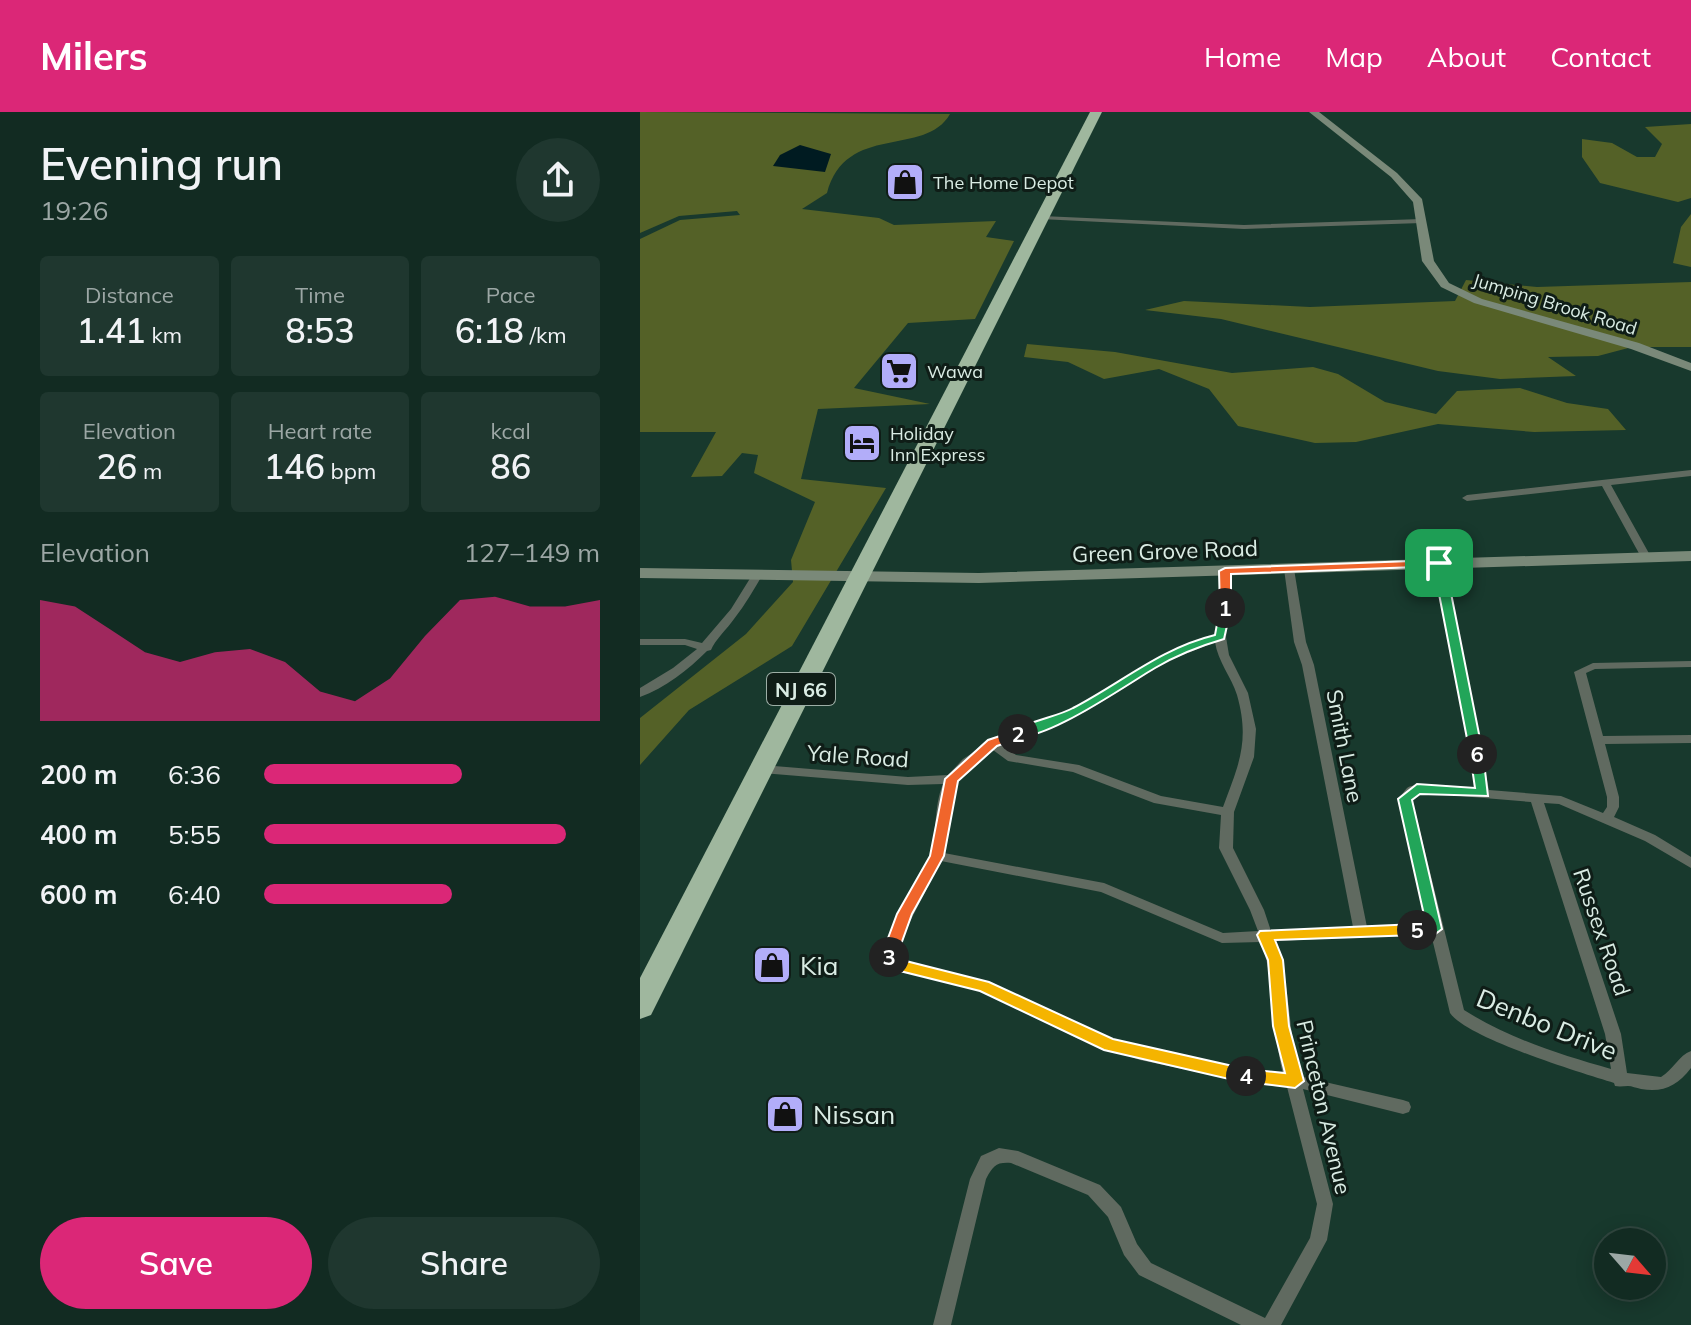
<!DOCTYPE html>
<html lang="en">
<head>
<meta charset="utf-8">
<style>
  body { margin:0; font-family:Mulish,sans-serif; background:#1f372f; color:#f1f3f6; height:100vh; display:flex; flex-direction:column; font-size:30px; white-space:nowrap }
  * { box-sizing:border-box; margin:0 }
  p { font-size:26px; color:#9ca7a5 }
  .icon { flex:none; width:44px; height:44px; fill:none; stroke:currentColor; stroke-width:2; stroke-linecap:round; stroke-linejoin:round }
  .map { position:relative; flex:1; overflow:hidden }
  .drawer { display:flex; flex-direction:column; background:#122b22; width:640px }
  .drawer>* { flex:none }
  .needle { width:52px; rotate:118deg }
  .tools { position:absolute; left:954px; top:1116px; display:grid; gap:16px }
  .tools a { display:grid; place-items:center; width:72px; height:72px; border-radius:50%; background:#122b22; box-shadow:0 4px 20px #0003,0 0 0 2px #314740; font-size:40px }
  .pin { position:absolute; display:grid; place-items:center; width:68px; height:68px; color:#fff; margin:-34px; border-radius:16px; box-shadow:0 4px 12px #0006 }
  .km { position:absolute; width:40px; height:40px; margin:-20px; border-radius:50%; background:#222; color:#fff; font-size:22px; line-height:40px; text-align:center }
  .round { display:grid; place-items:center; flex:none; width:84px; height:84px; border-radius:42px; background:#1f372f }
  .overview { display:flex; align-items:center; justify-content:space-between; height:136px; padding:0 40px }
  h1 { font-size:44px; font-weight:600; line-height:60px }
  .metrics { display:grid; grid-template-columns:repeat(3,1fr); gap:12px; height:136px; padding:8px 40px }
  .metrics div { display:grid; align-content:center; border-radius:8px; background:#1f372f; text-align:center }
  .metrics b { font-size:34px; font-weight:600 }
  .metrics small { font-size:22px; font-weight:400 }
  .metrics p { font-size:22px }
  .chart { height:224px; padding:16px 40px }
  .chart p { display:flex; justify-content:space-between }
  .chart svg { width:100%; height:144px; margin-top:8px; fill:#db2777; opacity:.7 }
  .action { display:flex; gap:16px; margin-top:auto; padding:16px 40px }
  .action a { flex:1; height:92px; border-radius:48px; background:#db2777; color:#fff; font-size:32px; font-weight:600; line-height:92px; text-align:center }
  .action a+a { background:#1f372f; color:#f1f3f6 }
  ul { padding:0 40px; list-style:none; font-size:26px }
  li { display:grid; grid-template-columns:128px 96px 1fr; align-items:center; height:60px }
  li i { height:20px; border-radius:10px; background:#db2777 }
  header { display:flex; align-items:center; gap:48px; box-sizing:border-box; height:112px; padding:0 40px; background:#db2777; color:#fff }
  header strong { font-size:38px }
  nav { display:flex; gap:44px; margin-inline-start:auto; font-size:28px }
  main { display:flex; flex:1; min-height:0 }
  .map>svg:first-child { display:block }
  .green { fill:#546127 }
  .water { fill:#001b21 }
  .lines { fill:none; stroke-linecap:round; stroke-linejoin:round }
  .street { fill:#606a60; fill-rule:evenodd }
  .secondary { fill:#7a8979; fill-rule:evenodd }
  .highway { fill:#9fb79e; fill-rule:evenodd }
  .split-1 { fill:#f0652b; stroke:#fff; stroke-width:2 }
  .split-2 { fill:#22a559; stroke:#fff; stroke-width:2 }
  .split-3 { fill:#f0652b; stroke:#fff; stroke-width:2 }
  .split-4 { fill:#f5b400; stroke:#fff; stroke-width:2 }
  .split-5 { fill:#f5b400; stroke:#fff; stroke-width:2 }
  .split-6 { fill:#22a559; stroke:#fff; stroke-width:2 }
  .split-7 { fill:#22a559; stroke:#fff; stroke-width:2 }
  .labels { text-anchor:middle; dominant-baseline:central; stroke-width:6; stroke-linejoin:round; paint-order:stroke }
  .far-poi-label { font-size:18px; fill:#daece4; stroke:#0f1d17; text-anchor:start }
  .far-street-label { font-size:18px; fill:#daece4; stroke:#0f1d17 }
  .shield { fill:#0f1d17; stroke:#9daea6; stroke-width:2 }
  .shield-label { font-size:20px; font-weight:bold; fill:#daece4 }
  .street-label { font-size:22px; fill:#daece4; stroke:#0f1d17 }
  .near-poi-label { font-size:26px; fill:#daece4; stroke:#0f1d17; text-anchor:start }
  .near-street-label { font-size:26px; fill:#daece4; stroke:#0f1d17 }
</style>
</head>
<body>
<header>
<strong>Milers</strong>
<nav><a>Home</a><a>Map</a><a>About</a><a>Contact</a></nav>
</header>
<main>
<section class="drawer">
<div class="overview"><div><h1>Evening run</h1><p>19:26</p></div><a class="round"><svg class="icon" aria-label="share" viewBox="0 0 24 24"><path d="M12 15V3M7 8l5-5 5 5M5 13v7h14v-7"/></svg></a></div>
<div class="metrics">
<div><p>Distance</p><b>1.41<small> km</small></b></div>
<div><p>Time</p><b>8:53</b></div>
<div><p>Pace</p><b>6:18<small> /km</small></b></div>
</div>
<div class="metrics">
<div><p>Elevation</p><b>26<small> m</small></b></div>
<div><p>Heart rate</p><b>146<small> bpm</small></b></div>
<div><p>kcal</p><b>86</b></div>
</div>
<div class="chart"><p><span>Elevation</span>127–149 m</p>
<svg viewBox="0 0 160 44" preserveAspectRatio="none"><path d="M0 44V7L10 9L20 16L30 23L40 26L50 23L60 22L70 26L80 35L90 38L100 31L110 18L120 7L130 6L140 9L150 9L160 7V44z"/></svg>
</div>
<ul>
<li><b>200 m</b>6:36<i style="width:59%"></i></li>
<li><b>400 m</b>5:55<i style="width:90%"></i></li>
<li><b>600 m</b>6:40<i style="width:56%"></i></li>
</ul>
<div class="action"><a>Save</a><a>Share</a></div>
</section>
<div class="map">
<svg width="1051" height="1213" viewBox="0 0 1051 1213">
  <rect width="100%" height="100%" fill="#18392d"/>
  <path class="green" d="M 0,0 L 310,2 C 285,46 206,10 187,81 L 162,97 L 239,106 L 254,113 L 356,109 L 346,125 L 374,129 L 335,207 L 268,211 L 214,276 L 290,292 L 178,297 L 161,367 L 246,376 L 152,534 L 49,598 L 0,653 L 0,606 L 106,522 L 153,470 L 151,448 L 175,390 L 114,361 L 118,343 L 102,341 L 82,364 L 51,365 L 76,320 L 0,320 L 0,127 L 40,108 L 100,103 L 97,99 L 39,104 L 0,121 Z
    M 1051,12 L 1051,86 L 1038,90 L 960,71 L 942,45 L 942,27 L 972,31 L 997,45 L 1015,45 L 1022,32 L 1005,15 Z
    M 1051,102 L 1051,155 L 1033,151 L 1041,115 Z
    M 826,168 L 897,175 L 1051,170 L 1051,235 L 992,235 L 958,244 L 908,245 L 936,264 L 860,267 L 798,259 L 581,207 L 505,198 L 544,189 L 670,195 L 815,189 Z
    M 387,232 L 475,240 L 592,261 L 673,255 L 698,262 L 745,290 L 796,302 L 817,279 L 880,276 L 927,291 L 968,297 L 986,318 L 894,320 L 798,312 L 716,330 L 675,331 L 598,314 L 569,277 L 519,257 L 464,267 L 428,250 L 384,245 Z"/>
  <path class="water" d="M 160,33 L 191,42 L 185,60 L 133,54 L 140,43 Z"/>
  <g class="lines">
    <path class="street" d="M 402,104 L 604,113 L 782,107 L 786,109 L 782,111 L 604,117 L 400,107 L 399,106 Z
      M 1051,358 L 1051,364 L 971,373 L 1011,445 L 1006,448 L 1001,445 L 962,374 L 827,389 L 822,386 L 827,383 Z
      M 799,448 L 804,451 L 849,678 L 921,684 L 963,701 L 967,695 L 967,685 L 934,560 L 953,551 L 1051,549 L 1051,555 L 955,557 L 946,561 L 963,624 L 1051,623 L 1051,631 L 965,632 L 979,685 L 979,695 L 974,705 L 1015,723 L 1051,745 L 1051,756 L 1005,729 L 919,692 L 904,691 L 981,922 L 987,961 L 1021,965 C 1033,958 1039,943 1051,939 L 1051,956 C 1037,974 1023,981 1001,977 C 996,976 992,974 988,974 C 984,974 980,975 975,974 L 974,971 C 941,961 827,926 810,901 L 791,822 L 635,829 C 651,872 648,920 659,964 L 763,988 L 769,990 L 771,995 L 769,1000 L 763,1002 L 663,977 L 693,1092 L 687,1128 L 641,1213 L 601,1213 L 499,1163 L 484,1143 L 468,1105 L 448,1083 L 371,1051 C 356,1050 353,1054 346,1067 L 311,1213 L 293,1213 L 330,1067 L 341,1044 L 359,1036 L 378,1039 L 460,1073 L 481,1095 L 497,1132 L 511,1151 L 625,1206 L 670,1126 L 677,1092 L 647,975 L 620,973 L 500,948 L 437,926 L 340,879 L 252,856 L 241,844 C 251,808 276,781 289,747 C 298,722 293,696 303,672 L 268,673 L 121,661 L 115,657 L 117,654 L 121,653 L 268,665 L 308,663 L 323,647 L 346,632 L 348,628 L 354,628 C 383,615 413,607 441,592 C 486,568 525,537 575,523 L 582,486 L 580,459 L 581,457 L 589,457 L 592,486 L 586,525 L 589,543 L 608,581 L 616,617 L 614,645 L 594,700 L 593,736 L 624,798 L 631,819 L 713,815 L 662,553 L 654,530 L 644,457 L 649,454 L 654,457 L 666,530 L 674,553 L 727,815 L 788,812 L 759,687 C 759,686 766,677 767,676 C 778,668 821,676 836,677 L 794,451 ZM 575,530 C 578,550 591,564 597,583 C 610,629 599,652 583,695 L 521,684 L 439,653 L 376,643 L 363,633 L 445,600 L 528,549 ZM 353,638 L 368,649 L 433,660 L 514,691 L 581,703 L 579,736 L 610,798 L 618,819 L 583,821 L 464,771 L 304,741 C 316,691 300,668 353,638 ZM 784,681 L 891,690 L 965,922 L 971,957 C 921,943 868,926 824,898 L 772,687 L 776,682 ZM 301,749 L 461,780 L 582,831 L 621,830 C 636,872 632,919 643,962 L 620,961 L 500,936 L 447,918 L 349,870 L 262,848 L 256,842 L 259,831 Z
      M 118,459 L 123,462 C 114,477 105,493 94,507 C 87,517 75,528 71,538 L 67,539 C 48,558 25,576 0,585 L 0,576 L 33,556 L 57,537 L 45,533 L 0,533 L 0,527 L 45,527 L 62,531 L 91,497 L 114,460 Z"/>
    <path class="secondary" d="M 669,0 L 679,0 L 757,61 L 782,87 L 794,149 L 809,171 L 842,187 L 999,231 L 1051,251 L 1051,259 L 991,237 L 834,191 L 801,175 L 782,149 L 773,90 L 751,65 Z
      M 1051,439 L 1051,449 L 339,471 L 0,466 L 0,456 L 339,461 Z"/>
    <path class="highway" d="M 450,0 L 462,0 L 15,895 L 11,903 L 0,907 L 0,866 Z"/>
  </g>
  <path class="split-1" d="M 799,448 L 803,454 L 591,462 L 591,496 L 585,499 L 580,496 L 579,459 L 585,456 Z"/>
  <path class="split-2" d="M 585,492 L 591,496 L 584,527 C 560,534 537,543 515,556 C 492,569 393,639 371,622 C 387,608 415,606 433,596 C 481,571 521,536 575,523 L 580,496 Z"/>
  <path class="split-3" d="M 378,618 L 383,619 L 383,625 L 357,634 L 318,669 L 304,744 L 272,802 L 255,849 L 244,849 L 241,845 L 257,802 L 290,744 L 305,667 L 348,628 Z"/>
  <path class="split-4" d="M 249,839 L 262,848 L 349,870 L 473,927 L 606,957 L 614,964 L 606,971 L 464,938 L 340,879 L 252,857 L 241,845 Z"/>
  <path class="split-5" d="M 777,812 L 784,818 L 777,823 L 635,828 L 643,848 L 649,914 L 664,969 L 655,976 L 600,969 L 598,964 L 606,957 L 645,961 L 633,914 L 628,848 L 617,823 L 620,819 Z"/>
  <path class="split-6" d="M 837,637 L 843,642 L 848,684 L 780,682 L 772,688 L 802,817 L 794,823 L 771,822 L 771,814 L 786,812 L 758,687 L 777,672 L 835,676 L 830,642 Z"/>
  <path class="split-7" d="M 799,448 L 805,451 L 843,642 L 837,646 L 830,642 L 793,451 Z"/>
  <defs>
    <symbol id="shop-square" viewBox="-11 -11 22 22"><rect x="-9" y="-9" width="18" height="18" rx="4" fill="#b2adf9" stroke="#0f1d17"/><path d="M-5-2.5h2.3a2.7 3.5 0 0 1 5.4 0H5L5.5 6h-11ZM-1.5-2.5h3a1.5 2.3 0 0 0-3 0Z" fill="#111"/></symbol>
    <symbol id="supermarket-square" viewBox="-11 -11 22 22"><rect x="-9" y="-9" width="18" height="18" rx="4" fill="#b2adf9" stroke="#0f1d17"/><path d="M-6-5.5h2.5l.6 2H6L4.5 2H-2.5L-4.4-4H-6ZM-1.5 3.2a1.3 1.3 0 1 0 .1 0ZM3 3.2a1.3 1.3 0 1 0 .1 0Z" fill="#111"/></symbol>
    <symbol id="hotel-square" viewBox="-11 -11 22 22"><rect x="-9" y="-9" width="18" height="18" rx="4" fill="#b2adf9" stroke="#0f1d17"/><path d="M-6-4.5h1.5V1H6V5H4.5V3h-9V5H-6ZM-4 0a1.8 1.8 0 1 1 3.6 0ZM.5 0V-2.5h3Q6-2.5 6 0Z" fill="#111"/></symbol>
  </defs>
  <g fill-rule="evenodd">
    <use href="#shop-square" x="243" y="48" width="44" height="44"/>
    <use href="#supermarket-square" x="237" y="237" width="44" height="44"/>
    <use href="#hotel-square" x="200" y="309" width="44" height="44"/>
    <use href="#shop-square" x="110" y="831" width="44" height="44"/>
    <use href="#shop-square" x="123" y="980" width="44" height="44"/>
  </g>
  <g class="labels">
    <g class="far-poi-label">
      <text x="293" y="70">The Home Depot</text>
      <text x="287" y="259">Wawa</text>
      <text x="250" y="321">Holiday<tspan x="250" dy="21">Inn Express</tspan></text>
    </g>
    <g class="far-street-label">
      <text transform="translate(915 192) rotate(17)">Jumping Brook Road</text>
    </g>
    <rect class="shield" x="127" y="561" width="68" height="32" rx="6"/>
    <g class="shield-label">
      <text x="161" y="577">NJ 66</text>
    </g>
    <g class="street-label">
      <text transform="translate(525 439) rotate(-2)">Green Grove Road</text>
      <text transform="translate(705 634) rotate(79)">Smith Lane</text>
      <text transform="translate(218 644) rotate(4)">Yale Road</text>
      <text transform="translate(962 820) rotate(71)">Russex Road</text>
      <text transform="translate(684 995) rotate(77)">Princeton Avenue</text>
    </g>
    <g class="near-poi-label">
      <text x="160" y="853">Kia</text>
      <text x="173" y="1002">Nissan</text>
    </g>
    <g class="near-street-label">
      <text transform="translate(907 912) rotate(22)">Denbo Drive</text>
    </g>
  </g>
</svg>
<div class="tools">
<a><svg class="needle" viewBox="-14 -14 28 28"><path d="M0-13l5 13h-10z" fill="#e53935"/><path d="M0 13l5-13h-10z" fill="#9ca7a5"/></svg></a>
</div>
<div class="pin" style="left:799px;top:451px;background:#1e9e55"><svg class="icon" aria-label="arrive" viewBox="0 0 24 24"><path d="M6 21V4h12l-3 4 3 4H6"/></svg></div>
<b class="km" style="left:585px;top:496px">1</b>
<b class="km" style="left:378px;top:622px">2</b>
<b class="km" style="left:249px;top:845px">3</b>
<b class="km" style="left:606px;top:964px">4</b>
<b class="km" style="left:777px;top:818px">5</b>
<b class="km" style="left:837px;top:642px">6</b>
</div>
</main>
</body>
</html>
